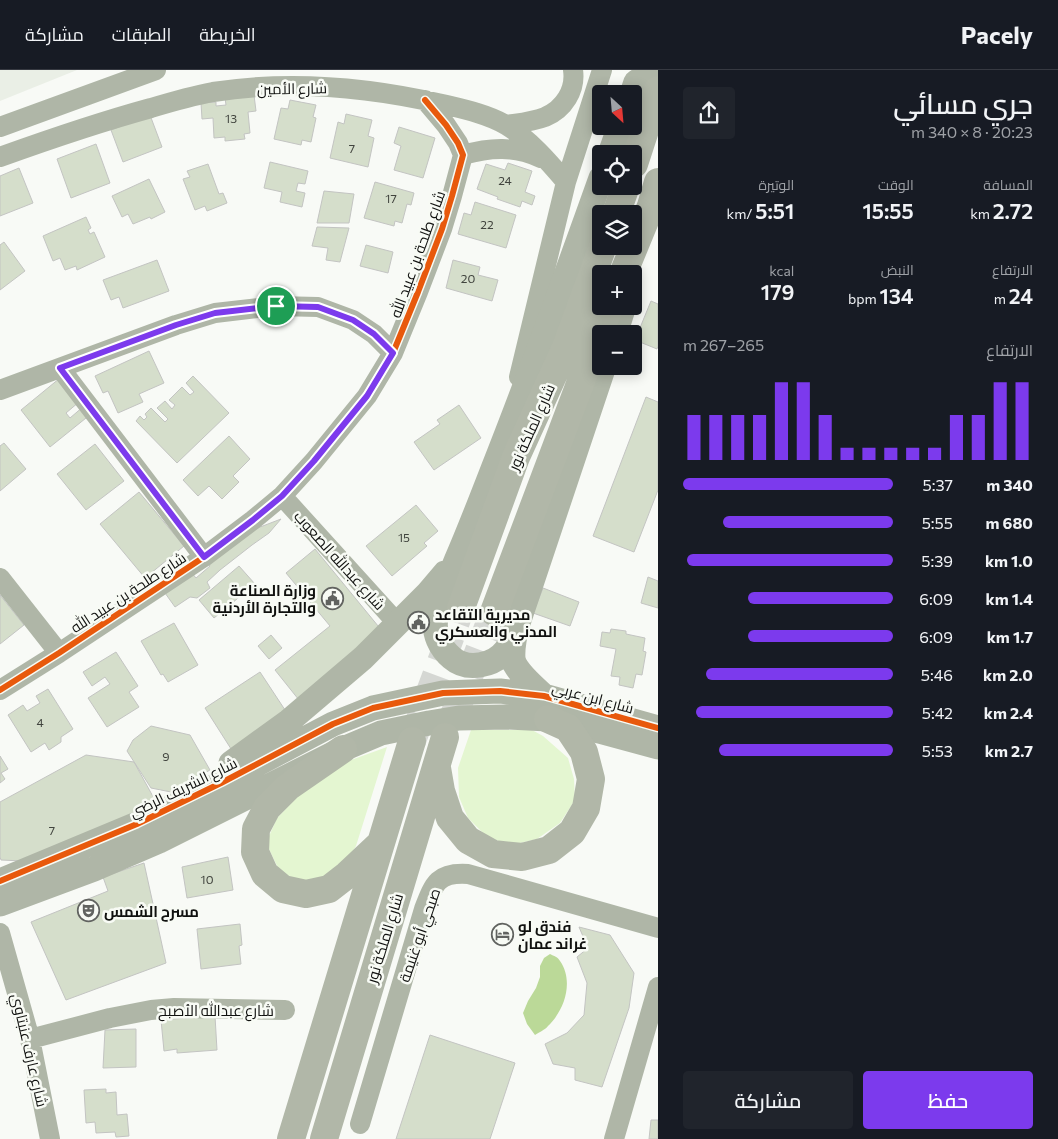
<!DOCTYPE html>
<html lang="ar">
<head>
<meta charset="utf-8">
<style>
  body { margin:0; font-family:Commissioner,Cairo,sans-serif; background:#20242c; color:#f1f3f6; direction:rtl; height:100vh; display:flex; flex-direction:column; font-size:19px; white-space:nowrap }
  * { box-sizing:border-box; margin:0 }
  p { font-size:16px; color:#9ea1a6 }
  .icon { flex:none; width:28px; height:28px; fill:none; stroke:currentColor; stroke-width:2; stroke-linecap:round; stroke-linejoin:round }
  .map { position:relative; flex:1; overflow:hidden; direction:ltr }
  .drawer { display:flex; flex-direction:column; background:#171b24; width:400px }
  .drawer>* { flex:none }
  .needle { width:32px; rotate:154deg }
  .fabs { position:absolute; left:592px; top:15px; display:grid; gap:10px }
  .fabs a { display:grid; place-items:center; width:50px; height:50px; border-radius:5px; background:#171b24; box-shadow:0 2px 12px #0003; font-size:25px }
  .pin { position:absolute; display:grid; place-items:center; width:42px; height:42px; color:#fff; margin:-21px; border:2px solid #fff; border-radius:50%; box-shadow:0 1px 5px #0007 }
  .round { display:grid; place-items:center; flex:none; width:52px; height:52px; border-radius:5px; background:#20242c }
  .headline { display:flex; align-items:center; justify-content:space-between; height:85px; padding:0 25px }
  h1 { font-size:28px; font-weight:600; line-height:38px }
  .figures { display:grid; grid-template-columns:repeat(3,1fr); gap:8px; height:85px; padding:5px 25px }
  .figures div { display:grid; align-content:center }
  .figures b { font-size:21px; font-weight:600 }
  .figures small { font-size:14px; font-weight:400 }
  .figures p { font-size:14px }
  .chart { height:140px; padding:10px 25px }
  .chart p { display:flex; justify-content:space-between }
  .chart svg { width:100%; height:90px; margin-top:5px; stroke:#7c3aed; stroke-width:6 }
  .button { display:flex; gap:10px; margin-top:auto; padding:10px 25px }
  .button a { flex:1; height:58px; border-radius:5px; background:#7c3aed; color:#fff; font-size:20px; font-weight:600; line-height:58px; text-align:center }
  .button a+a { background:#20242c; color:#f1f3f6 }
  ul { padding:0 25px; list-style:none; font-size:16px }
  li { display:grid; grid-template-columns:80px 60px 1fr; align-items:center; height:38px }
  li i { height:12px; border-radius:6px; background:#7c3aed }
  header { display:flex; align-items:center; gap:30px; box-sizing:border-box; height:70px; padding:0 25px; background:#171b24; border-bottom:1px solid #363941 }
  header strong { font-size:24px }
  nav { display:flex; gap:28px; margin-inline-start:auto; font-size:18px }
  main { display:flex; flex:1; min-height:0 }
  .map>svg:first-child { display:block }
  .built { fill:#eaefe6 }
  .green { fill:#e4f6d1 }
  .water { fill:#bbd998 }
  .building { fill:#d5decb; stroke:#c3c4c2 }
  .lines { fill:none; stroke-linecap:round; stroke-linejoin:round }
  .trunk-tunnel { stroke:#d5d7d3; stroke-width:28; stroke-dasharray:28 14; stroke-linecap:butt }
  .minor { stroke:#afb6a7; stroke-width:20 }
  .tertiary { stroke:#afb6a7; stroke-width:25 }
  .trunk { stroke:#b1b7a8; stroke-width:28 }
  .cycleway-casing { stroke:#f8fbf5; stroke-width:9 }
  .cycleway { stroke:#e8590c; stroke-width:6 }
  .route-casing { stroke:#fff; stroke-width:10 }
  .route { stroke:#7c3aed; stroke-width:6 }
  .labels { text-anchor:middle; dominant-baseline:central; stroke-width:5; stroke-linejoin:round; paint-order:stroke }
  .number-label { font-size:12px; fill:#41443e }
  .street-label { font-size:15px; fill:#10110f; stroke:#f8fbf5 }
  .poi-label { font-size:15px; font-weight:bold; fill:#10110f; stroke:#f8fbf5; text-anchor:start }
</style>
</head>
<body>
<header>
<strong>Pacely</strong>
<nav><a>الخريطة</a><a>الطبقات</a><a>مشاركة</a></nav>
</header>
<main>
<section class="drawer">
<div class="headline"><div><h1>جري مسائي</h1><p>20:23 · 8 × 340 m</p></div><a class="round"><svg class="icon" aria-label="share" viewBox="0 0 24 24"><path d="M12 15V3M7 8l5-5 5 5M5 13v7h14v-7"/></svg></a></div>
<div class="figures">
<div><p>المسافة</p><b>2.72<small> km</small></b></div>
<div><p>الوقت</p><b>15:55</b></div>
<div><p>الوتيرة</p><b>5:51<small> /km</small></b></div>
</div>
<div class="figures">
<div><p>الارتفاع</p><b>24<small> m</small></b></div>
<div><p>النبض</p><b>134<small> bpm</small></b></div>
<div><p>kcal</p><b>179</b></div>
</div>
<div class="chart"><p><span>الارتفاع</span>265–267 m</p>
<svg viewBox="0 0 160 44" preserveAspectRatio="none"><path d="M5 44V22M15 44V22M25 44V22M35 44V22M45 44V6M55 44V6M65 44V22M75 44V38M85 44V38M95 44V38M105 44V38M115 44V38M125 44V22M135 44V22M145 44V6M155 44V6"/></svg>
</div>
<ul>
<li><b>340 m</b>5:37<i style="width:100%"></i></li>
<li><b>680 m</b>5:55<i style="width:81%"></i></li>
<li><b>1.0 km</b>5:39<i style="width:98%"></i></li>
<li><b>1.4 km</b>6:09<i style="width:69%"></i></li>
<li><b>1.7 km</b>6:09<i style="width:69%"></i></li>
<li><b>2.0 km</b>5:46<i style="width:89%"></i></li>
<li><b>2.4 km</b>5:42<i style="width:94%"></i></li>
<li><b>2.7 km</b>5:53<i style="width:83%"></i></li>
</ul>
<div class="button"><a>حفظ</a><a>مشاركة</a></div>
</section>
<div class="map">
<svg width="658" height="1069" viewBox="0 0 658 1069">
  <rect width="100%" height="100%" fill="#f8faf6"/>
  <path class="built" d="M 0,0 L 77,0 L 0,31 Z"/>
  <path class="green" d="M 471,660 L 532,660 L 543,666 L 568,688 L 574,709 L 575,730 L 560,753 L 537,769 L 511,775 L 487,767 L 468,748 L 459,727 L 458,698 Z
    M 387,677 L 356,776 L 343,797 L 323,808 L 302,812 L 280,802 L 266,773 L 277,748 L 303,721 L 351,690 Z"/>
  <path class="water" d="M 550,884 C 554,886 558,887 560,891 C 574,911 565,940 548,956 C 545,960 539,962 535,965 L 527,954 L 523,943 L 528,931 L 536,918 L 540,907 L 540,896 L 544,888 Z"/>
  <path class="building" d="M 254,25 L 256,41 L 248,42 L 250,63 L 244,64 L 245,69 L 225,71 L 225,67 L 214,68 L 213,48 L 202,49 L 201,33 L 216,32 L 216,36 L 226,35 L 225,28 Z
    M 290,30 L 316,35 L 313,47 L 316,48 L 311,72 L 302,70 L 301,75 L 274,69 L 281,38 L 288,39 Z
    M 346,44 L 372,50 L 368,66 L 374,68 L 368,97 L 330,88 L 338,52 L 344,54 Z
    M 150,45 L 162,77 L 123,92 L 111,60 Z
    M 399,57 L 435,68 L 423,108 L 394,100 L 401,76 L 394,73 Z
    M 96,74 L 110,113 L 71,128 L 57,89 Z
    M 270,92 L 308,101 L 305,114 L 298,113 L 296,121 L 305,123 L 302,137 L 280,132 L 282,122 L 264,118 Z
    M 508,93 L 532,101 L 525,122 L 535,126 L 532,135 L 522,131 L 520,137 L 497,129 L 498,127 L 477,119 L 486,94 L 505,100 Z
    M 208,94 L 219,124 L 223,123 L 227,133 L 207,141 L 205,136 L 195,140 L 183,109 L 190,107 L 187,101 Z
    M 19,98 L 33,133 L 0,146 L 0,106 Z
    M 149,109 L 165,142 L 151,149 L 150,147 L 133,154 L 128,144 L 122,147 L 112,126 Z
    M 375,112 L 414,123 L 411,135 L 407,134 L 402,153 L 395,151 L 394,156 L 364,148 Z
    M 324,121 L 354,124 L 349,153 L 317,153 Z
    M 475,132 L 516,145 L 506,178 L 458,164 L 464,143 L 471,145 Z
    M 86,147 L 91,158 L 88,160 L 90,164 L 94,162 L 105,187 L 77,200 L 76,196 L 65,200 L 60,188 L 53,191 L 43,166 Z
    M 317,157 L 349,158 L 340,192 L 326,190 L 328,178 L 312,176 Z
    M 4,172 L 25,201 L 0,220 L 0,175 Z
    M 366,175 L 393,182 L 388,203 L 360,196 Z
    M 157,190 L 169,221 L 123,238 L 119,227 L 111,230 L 103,210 Z
    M 453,190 L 480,197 L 478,205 L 498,210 L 492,231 L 446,218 Z
    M 651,231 L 658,234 L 658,276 L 657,279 L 635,270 Z
    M 149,281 L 164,313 L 139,324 L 143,332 L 118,343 L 108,321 L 103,323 L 95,306 Z
    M 193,306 L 229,343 L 177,393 L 136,351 L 140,346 L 144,350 L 147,347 L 145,344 L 151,338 L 165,352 L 168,349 L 157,338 L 165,331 L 172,339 L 175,335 L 169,330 L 182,317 L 190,325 L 194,322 L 186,313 Z
    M 60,308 L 79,332 L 66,343 L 70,348 L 84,336 L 91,344 L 50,377 L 21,340 Z
    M 646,327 L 658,332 L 658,420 L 634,482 L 593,466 Z
    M 459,335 L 481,368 L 434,400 L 414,372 L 440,354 L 437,350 Z
    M 229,366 L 250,389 L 233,406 L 239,412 L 222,429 L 209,416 L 198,426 L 183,410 Z
    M 4,373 L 26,399 L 0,421 L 0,376 Z
    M 95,374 L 124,411 L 86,440 L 57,404 Z
    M 139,422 L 184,476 L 145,508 L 100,454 Z
    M 416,435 L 438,461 L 424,473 L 427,476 L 392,506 L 366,476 Z
    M 281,449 L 269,463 L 252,475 L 220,500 L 207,512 L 210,518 L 197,528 L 190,527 L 175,537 L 165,523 L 191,502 L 196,508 L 210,496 L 208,493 L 242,464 Z
    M 315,479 L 383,562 L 299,630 L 275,600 L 330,556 L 286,503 Z
    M 239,496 L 255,514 L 214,548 L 199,530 Z
    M 648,507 L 658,511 L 658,538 L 641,533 Z
    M 543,518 L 579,532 L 570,556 L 533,543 Z
    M 0,525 L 24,555 L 0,574 Z
    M 174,553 L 198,595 L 168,612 L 163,604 L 161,605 L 141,571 Z
    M 611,559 L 626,561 L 626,564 L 645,568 L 643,581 L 646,582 L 642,605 L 636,604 L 633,618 L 619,615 L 620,607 L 611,606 L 616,579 L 600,576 L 602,562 L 610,563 Z
    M 271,565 L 282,578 L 269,589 L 258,576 Z
    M 116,582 L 138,616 L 129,622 L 139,637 L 107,657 L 88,628 L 110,614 L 105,607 L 92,616 L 83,602 Z
    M 260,602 L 289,646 L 233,682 L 205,638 Z
    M 48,619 L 73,659 L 61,667 L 61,672 L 49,680 L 45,673 L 31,682 L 8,645 L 23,635 L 27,641 L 40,633 L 36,626 Z
    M 151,656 L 190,665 L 210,700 L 171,722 L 151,718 L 127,681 L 133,670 Z
    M 86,685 L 134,692 L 156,732 L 45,792 L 1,790 L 0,787 L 0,732 Z
    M 0,686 L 8,699 L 1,703 L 5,709 L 0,713 Z
    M 228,787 L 233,820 L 187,828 L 182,797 Z
    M 144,793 L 166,893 L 66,930 L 31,852 L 108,821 L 103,807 Z
    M 240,854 L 242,875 L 239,876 L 241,894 L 201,899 L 197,859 Z
    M 579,857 L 610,865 L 634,903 L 629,938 L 602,1017 L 575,1010 L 575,998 L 553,994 L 545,974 L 567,963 L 584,945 L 587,913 L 577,887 L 588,878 Z
    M 215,946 L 217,980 L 177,983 L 177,979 L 164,981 L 161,950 Z
    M 136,959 L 136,997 L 103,998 L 105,960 Z
    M 430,965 L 515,993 L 490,1069 L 396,1069 Z
    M 106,1019 L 106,1023 L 116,1022 L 117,1045 L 127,1044 L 129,1066 L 116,1067 L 115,1062 L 96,1063 L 95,1052 L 86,1053 L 84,1020 Z
    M 651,1050 L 658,1050 L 658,1069 L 649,1069 Z"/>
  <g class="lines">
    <path class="trunk-tunnel" d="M 454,645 L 494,542
      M 412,671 L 461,538"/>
    <path class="minor" d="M 506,55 C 519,53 532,52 545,47 C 564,39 576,20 573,0
      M 0,57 L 156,0
      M 463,85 C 491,77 514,76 541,88
      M 0,87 C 50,69 100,52 151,38 C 171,32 192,26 213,22 C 289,10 368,17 442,34 C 463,39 487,44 506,55 C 530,70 548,91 566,112
      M 60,298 L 204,487
      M 519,307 L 566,112 L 602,0
      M 0,320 L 176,255 L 215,243 L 276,236 L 318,237 L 353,250 L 374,264 L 393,283
      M 282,426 L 398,554
      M 0,508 L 59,583
      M 0,620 L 59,583 L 204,487 L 253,450 L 282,426 L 314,391 L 367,326 L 393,283 L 418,222 L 442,159 L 452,126 L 463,85 L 458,73 L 446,55 L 425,30
      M 0,863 L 30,969 L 50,1069
      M 30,969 L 110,948 L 151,940 L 174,938 L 285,940
      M 360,1054 L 424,839 C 434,813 438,802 468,804 L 658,858
      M 614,1069 L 658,917"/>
    <path class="tertiary" d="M 632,24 L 636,12 L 657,0
      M 610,84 L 620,56
      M 615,264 L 624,236
      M 518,553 C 515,562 512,572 506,580 C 494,596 467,601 452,588 C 440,578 433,563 436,548 C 438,528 449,509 456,491 C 469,461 481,430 493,399 C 531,303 566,206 601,108
      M 544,626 C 535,618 515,600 513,589 C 512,576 515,564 518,553 L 604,296
      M 231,693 L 289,651 L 363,588 L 428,523 L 445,503
      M 0,811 L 137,754 L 221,713 L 333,654 L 373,638 L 443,623 L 500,621 L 544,626 L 658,658
      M 0,834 L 94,799 L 159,771 L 343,679 L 381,663 L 429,653 L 459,648 L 506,647 L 548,649 L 599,661 L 658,677"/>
    <path class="trunk" d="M 634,94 L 658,20
      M 616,144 L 626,116
      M 623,204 L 651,136 L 658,112
      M 461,538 L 516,387 L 566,277 L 603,176
      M 494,542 L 592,282 L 610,236
      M 343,679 L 288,717 L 267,738 L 256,759 L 255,782 L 265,804 L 283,819 L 306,824 L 329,819 L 347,805 L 380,774
      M 437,698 L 441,721 L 450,748 L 468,770 L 493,784 L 522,787 L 549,780 L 572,762 L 586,738 L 591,709 L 584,682 L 568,658 L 548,649
      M 291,1069 L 412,671
      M 324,1069 L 445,667"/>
    <defs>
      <path id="cycleway" d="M 0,620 L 59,583 L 204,487 L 253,450 L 282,426 L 314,391 L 367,326 L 393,283 L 418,222 L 442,159 L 452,126 L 463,85 L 458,73 L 446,55 L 425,30
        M 0,811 L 137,754 L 221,713 L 333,654 L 373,638 L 443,623 L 500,621 L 544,626 L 658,658"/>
    </defs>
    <use href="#cycleway" class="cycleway-casing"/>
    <use href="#cycleway" class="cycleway"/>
  </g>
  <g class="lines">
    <defs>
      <path id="route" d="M 276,236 L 318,237 L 353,250 L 374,264 L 393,283 L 367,326 L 314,391 L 282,426 L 253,450 L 204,487 L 60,298 L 176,255 L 215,243 Z"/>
    </defs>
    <use href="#route" class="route-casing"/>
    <use href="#route" class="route"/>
  </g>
  <defs>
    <symbol id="civic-ring" viewBox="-11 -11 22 22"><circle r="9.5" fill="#f8fbf5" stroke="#616360" stroke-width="1.5"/><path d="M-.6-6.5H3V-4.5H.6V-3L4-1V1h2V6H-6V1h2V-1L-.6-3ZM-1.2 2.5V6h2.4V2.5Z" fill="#616360"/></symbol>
    <symbol id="theatre-ring" viewBox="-11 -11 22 22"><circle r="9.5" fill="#f8fbf5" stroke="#616360" stroke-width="1.5"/><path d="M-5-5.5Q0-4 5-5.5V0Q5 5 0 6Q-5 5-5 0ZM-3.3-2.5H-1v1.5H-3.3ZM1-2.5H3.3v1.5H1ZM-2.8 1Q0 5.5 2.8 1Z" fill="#616360"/></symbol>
    <symbol id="hotel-ring" viewBox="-11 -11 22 22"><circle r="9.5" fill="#f8fbf5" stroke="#616360" stroke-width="1.5"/><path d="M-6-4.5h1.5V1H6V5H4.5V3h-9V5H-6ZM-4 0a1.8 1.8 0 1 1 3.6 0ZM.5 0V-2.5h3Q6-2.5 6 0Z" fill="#616360"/></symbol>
  </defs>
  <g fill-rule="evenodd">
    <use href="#civic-ring" x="320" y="516" width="25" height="25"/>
    <use href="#civic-ring" x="406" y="540" width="25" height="25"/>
    <use href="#theatre-ring" x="76" y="828" width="25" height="25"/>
    <use href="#hotel-ring" x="490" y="852" width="25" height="25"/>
  </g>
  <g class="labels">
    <g class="number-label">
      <text x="231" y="48">13</text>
      <text x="352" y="78">7</text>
      <text x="505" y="110">24</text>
      <text x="391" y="128">17</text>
      <text x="487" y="154">22</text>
      <text x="468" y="208">20</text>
      <text x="404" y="467">15</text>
      <text x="40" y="652">4</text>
      <text x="166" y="686">9</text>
      <text x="52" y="760">7</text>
      <text x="207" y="809">10</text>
    </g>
    <g class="street-label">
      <text transform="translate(292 18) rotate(-1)">شارع الأمين</text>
      <text transform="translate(417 184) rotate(-70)">شارع طلحة بن عبيد الله</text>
      <text transform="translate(531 357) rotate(-66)">شارع الملكة نور</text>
      <text transform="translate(340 490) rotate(48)">شارع عبدالله الصعوب</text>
      <text transform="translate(128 522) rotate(-33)">شارع طلحة بن عبيد الله</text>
      <text transform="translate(593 627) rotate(15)">شارع ابن عربي</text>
      <text transform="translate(183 717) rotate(-26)">شارع الشريف الرضي</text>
      <text transform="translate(419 865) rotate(-71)">صبحي أبو غنيمة</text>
      <text transform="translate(384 868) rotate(-73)">شارع الملكة نور</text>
      <text x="216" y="940">شارع عبدالله الأصبح</text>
      <text transform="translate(30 980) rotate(77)">شارع عارف عنبتاوي</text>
    </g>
    <g class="poi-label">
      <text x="316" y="520" text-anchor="end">وزارة الصناعة<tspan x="316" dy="17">والتجارة الأردنية</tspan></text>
      <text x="435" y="544">مديرية التقاعد<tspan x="435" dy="17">المدني والعسكري</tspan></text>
      <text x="104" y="841">مسرح الشمس</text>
      <text x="518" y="856">فندق لو<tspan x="518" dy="17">غراند عمان</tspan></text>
    </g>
  </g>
</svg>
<div class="fabs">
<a><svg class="needle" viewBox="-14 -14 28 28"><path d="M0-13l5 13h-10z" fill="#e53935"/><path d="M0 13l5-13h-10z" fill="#9ea1a6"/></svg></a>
<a><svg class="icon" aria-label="locate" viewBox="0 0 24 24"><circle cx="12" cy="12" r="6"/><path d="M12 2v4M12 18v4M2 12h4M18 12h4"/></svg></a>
<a><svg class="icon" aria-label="layers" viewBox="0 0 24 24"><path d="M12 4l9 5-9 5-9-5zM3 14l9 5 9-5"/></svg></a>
<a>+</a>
<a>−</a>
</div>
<div class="pin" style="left:276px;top:236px;background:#1e9e55"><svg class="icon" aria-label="arrive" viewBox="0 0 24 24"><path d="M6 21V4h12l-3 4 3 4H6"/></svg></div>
</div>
</main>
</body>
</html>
